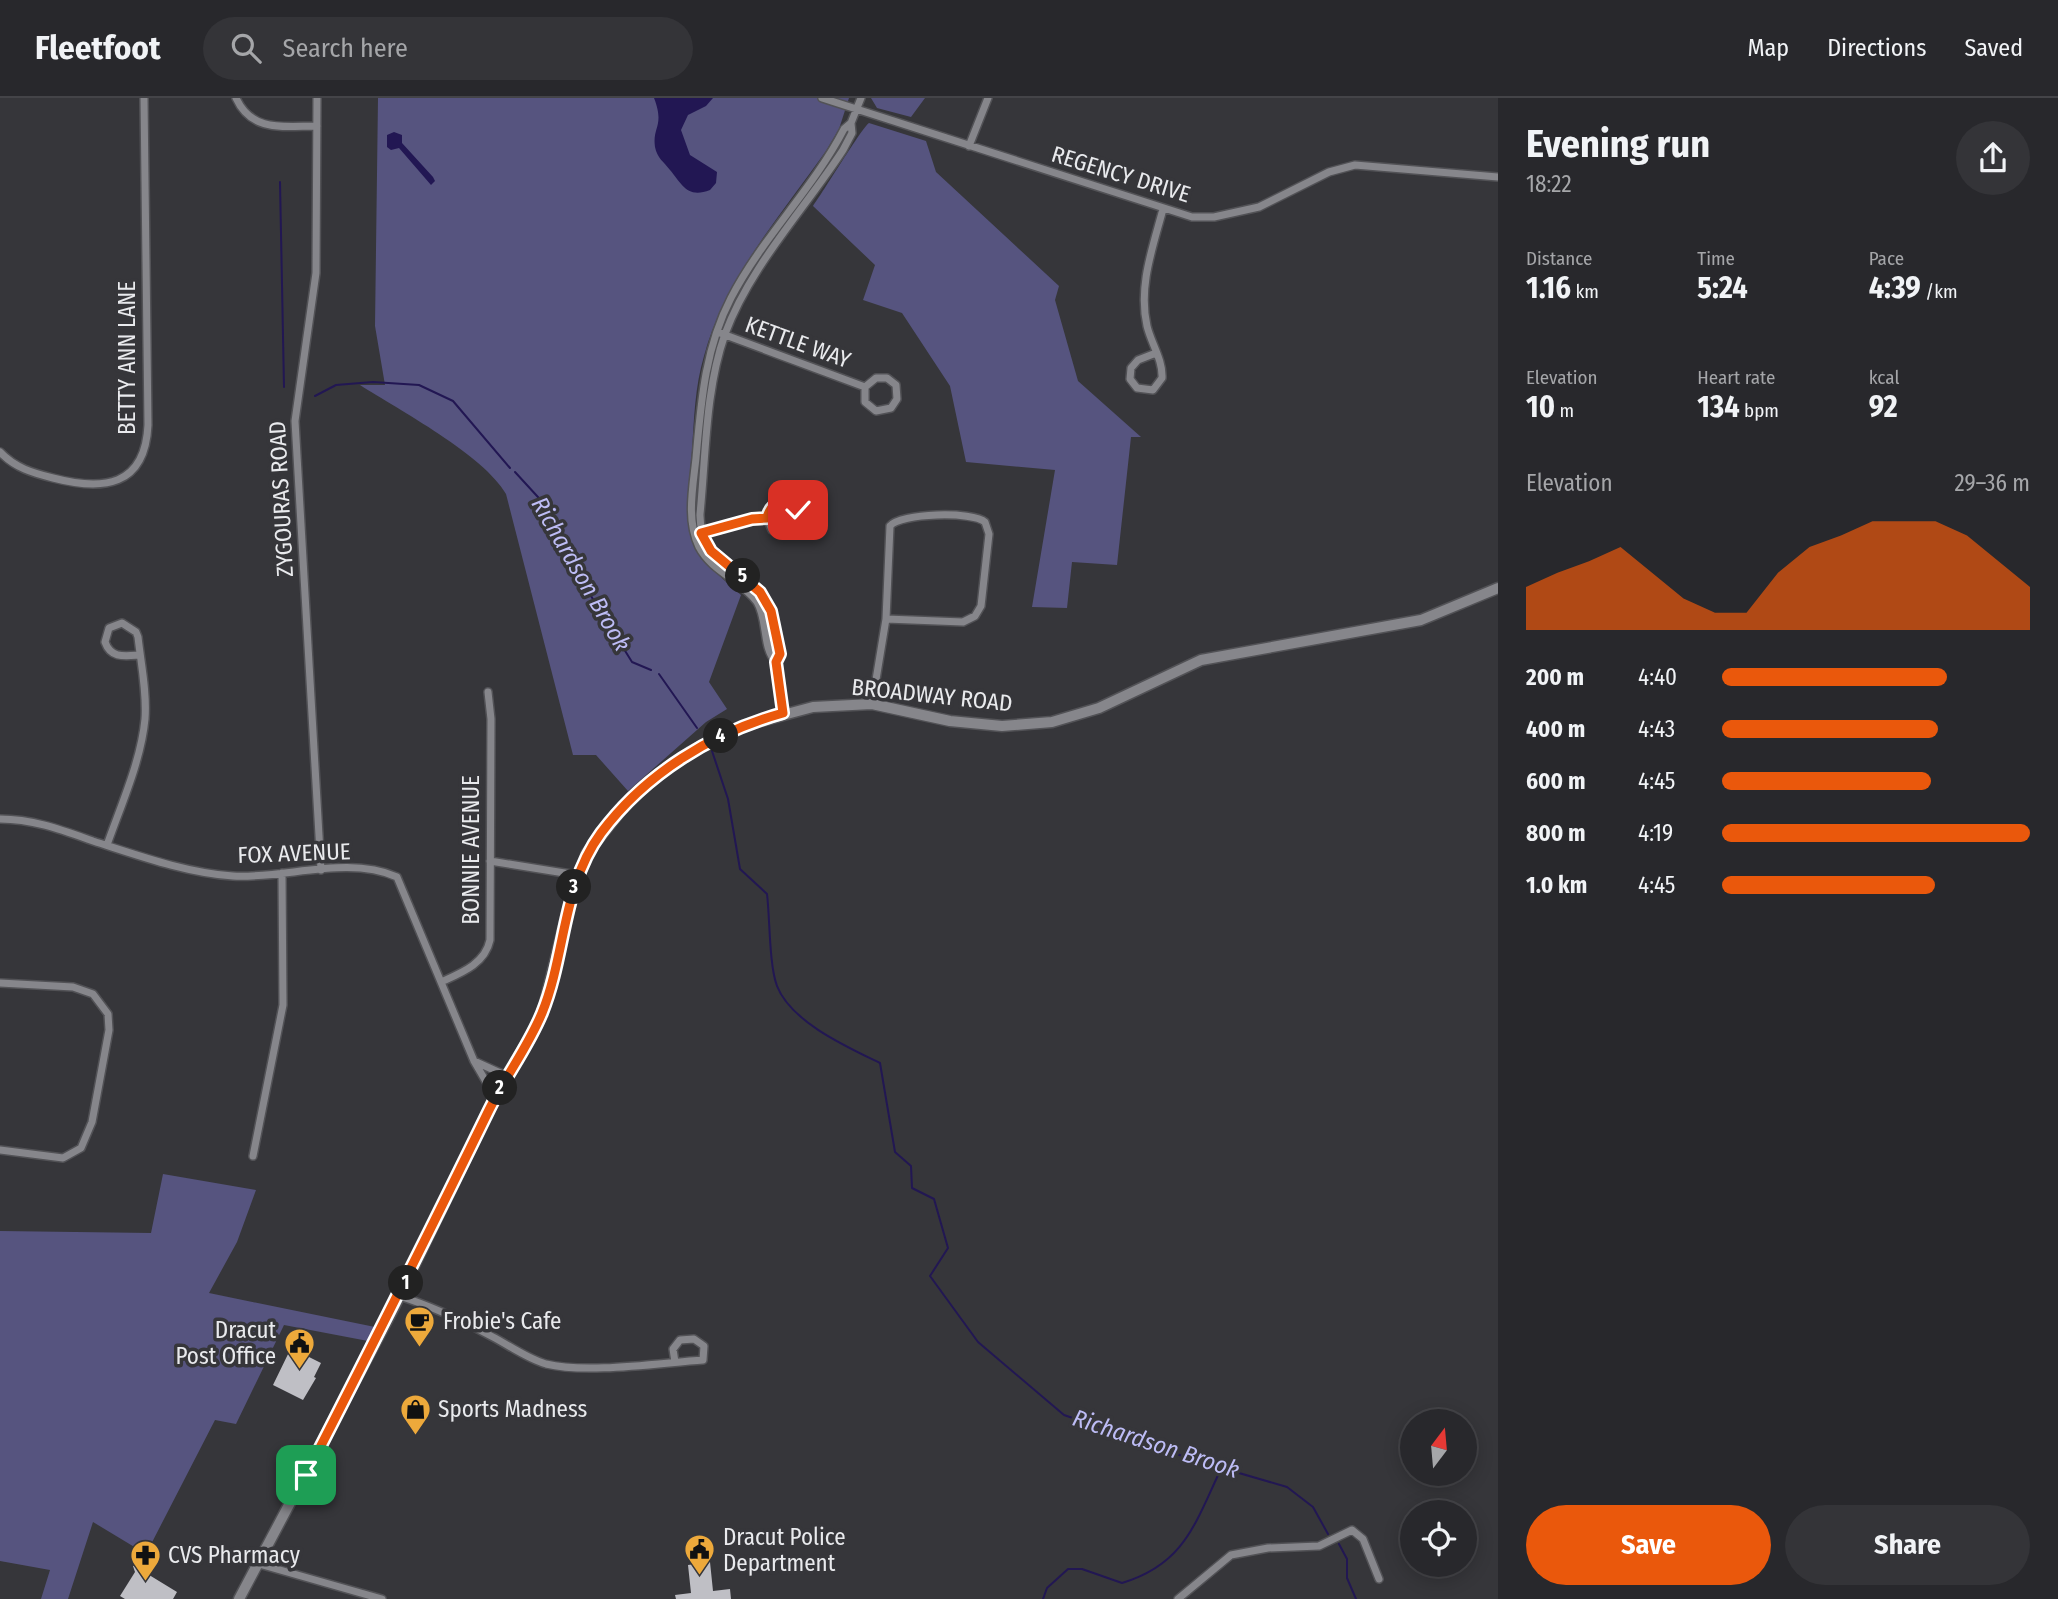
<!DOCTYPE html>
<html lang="en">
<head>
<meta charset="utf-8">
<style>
  body { margin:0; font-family:"Fira Sans Condensed",sans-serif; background:#343438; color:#f1f3f6; height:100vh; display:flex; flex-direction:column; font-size:26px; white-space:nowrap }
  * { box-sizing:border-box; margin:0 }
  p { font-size:23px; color:#a5a6a9 }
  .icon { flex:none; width:38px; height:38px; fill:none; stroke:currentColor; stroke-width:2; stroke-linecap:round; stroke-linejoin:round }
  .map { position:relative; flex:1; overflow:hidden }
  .panel { display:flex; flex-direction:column; background:#28282c; width:560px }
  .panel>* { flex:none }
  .needle { width:46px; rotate:16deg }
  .fabs { position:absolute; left:1400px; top:1311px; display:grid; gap:14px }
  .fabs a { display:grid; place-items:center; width:77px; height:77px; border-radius:50%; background:#28282c; box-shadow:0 4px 18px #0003,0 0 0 2px #444448; font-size:35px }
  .pin { position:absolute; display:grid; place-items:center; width:60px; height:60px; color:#fff; margin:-30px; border-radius:14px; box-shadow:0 4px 10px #0006 }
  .km { position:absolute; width:35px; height:35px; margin:-18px; border-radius:50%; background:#222; color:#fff; font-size:19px; line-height:35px; text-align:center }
  .round { display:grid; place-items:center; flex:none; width:74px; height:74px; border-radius:37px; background:#343438 }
  .headline { display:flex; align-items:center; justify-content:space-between; height:119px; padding:0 28px }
  h1 { font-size:38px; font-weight:700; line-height:52px }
  .stats { display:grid; grid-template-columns:repeat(3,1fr); gap:10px; height:119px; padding:7px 28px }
  .stats div { display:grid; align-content:center }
  .stats b { font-size:30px; font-weight:700 }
  .stats small { font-size:19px; font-weight:400 }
  .stats p { font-size:19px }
  .chart { height:196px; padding:14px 28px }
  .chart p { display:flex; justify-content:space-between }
  .chart svg { width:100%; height:126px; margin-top:7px; fill:#ea580c; opacity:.7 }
  .cta { display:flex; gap:14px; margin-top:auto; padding:14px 28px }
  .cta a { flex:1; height:80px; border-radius:42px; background:#ea580c; color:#fff; font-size:28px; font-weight:700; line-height:80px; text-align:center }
  .cta a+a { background:#343438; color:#f1f3f6 }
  ul { padding:0 28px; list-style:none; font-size:23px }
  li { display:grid; grid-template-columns:112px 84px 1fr; align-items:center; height:52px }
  li i { height:18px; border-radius:9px; background:#ea580c }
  header { display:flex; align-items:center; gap:42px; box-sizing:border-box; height:98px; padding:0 35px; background:#28282c; border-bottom:2px solid #444448 }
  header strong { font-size:33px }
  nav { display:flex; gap:38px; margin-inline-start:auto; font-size:24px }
  .search { width:490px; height:63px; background:#343438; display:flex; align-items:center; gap:18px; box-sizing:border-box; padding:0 24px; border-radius:38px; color:#a5a6a9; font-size:26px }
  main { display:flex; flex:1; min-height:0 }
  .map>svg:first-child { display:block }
  .green { fill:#56547f }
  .water { fill:#221753 }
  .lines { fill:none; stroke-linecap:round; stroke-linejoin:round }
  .stream { stroke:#221753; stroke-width:2 }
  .building { fill:#bfbfc5 }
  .minor-casing { stroke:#525256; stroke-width:10 }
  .secondary-casing { stroke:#525256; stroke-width:13 }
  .minor { stroke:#86868b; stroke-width:7 }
  .secondary { stroke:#86868b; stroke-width:10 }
  .route-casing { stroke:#fff; stroke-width:14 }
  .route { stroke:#ea580c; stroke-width:9 }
  .labels { text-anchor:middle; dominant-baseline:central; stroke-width:7; stroke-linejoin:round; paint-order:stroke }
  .street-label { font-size:23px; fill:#e9eaed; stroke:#36363a }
  .poi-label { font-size:23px; fill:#e9eaed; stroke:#36363a; text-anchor:start }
  .water-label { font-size:24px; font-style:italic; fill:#bdbcf5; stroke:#36363a }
</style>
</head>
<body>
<header>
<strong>Fleetfoot</strong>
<div class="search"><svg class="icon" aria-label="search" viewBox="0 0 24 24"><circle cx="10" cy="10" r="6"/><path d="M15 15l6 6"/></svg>Search here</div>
<nav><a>Map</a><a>Directions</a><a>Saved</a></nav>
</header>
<main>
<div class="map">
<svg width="1498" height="1501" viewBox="0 0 1498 1501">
  <rect width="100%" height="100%" fill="#36363a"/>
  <path class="green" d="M 378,0 L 849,0 L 839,31 L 826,53 C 781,117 725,180 704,258 C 695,288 694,321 692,353 C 685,432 677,443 741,497 L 709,584 L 727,611 L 706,624 L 628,693 L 596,657 L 573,657 L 506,396 C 484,357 399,312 360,287 L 385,287 L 375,228 Z
    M 871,0 L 925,0 L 911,19 L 877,10 Z
    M 869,25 L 926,43 L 936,74 L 1059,188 L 1055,202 L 1078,283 L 1141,339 L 1131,339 L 1117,467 L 1072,464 L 1067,510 L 1032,509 L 1055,372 L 966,364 L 950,288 L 902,215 L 863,202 L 875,167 L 813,108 C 822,96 863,28 869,25 Z
    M 163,1076 L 256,1092 L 237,1144 L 209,1195 L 375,1229 L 368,1243 L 284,1227 L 236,1326 L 215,1322 L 146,1456 L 93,1424 L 68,1501 L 41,1501 L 50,1472 L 0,1463 L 0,1133 L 151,1135 Z"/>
  <path class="water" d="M 654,0 L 713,0 L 706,8 L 688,17 L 681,32 L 690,57 L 717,74 L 716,85 L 710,92 C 687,101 682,86 670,72 C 664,64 657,60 655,49 C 652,29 665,28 654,0 Z
    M 394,34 L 402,37 L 402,45 L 433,79 L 435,83 L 431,87 L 399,50 L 391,52 L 387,49 L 387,37 Z"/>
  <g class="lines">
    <path class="stream" d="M 280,84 L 284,289
      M 315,298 L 336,287 L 373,284 L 419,287 L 453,303 L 510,370
      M 515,374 L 548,410 L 591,498 L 632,564 L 651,572
      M 659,576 L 697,630
      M 712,653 L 728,701 L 740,771 L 767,796 C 770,820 769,867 777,888 C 791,924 847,949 880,965 L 895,1054 L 911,1068 L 912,1090 L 934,1101 L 948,1150 L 930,1178 L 978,1244 L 1064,1317 L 1191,1361 L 1287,1389 L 1313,1409 L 1328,1436
      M 1339,1446 L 1347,1461 L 1347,1480 L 1356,1501
      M 1043,1501 L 1047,1490 L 1068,1471 L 1082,1471 L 1122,1485 C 1185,1466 1195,1425 1221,1371"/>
  </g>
  <path class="building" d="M 291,1250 L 321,1265 L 314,1279 L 316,1280 L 303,1302 L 273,1287 Z
    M 710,1464 L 713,1493 L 730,1491 L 731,1501 L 676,1501 L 675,1497 L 691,1495 L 688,1467 Z
    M 140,1466 L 141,1472 L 177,1494 L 173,1501 L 125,1501 L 120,1498 L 135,1474 L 133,1468 Z"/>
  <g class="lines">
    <defs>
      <path id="minor" d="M 236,0 C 252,35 284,28 317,28
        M 317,0 L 316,175 L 295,323 L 321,772
        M 822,0 L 1192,119 L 1214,119 L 1259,109 L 1329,74 L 1355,67 L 1498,79
        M 969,48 L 988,0
        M 720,235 L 865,289 L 876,280 L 887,280 L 896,287 L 897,301 L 891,310 L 876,313 L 865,304 L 865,289
        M 1156,255 L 1138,262 L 1131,270 L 1130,281 L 1137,290 L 1153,292 L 1162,280 C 1163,262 1151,245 1147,228 C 1138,188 1153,149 1163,111
        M 0,354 C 15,370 33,375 53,380 C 103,393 145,389 148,327 L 144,0
        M 698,436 L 752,420 L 767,420 L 771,410 L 780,404 L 793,407 L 800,419 L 797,429 L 785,436 L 772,432 L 767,420
        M 776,564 C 781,554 779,548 777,537 C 774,521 770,505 758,492 C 735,466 699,457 700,416 C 706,357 705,293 725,236 C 750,168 804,112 843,52 L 852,35 L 851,25
        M 872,606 L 886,521 L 890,428 C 900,415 973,413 985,424 L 989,436 L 981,508 L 975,518 L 963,524 L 886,521
        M 783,615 L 776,564 C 762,550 768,522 757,504 C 741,482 712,474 699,449 C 686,422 693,389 696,360 C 701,304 705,250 731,200 C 762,140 813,91 844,31 L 851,25 L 861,0
        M 0,721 C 33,721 62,732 93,743 C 137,757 186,775 233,778 C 286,781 347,757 397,779 L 474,963 L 495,999
        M 107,747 C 121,707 141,663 145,621 C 147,594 141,566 138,539 L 136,534 L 122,525 L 109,530 L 105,544 C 111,561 125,558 140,557
        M 490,763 L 577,777
        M 441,884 C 461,875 485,866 490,842 L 491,621 L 488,594
        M 0,885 L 73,889 L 93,896 L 108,916 L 109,932 L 92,1024 L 81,1050 L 63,1060 L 0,1052
        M 474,963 L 507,978
        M 253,1058 L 283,907 L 282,775
        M 399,1198 C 432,1208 463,1223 493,1239 C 510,1248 528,1261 546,1266 C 587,1276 659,1265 703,1262 L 704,1248 L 694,1241 L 680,1242 L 673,1251 L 675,1264
        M 259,1466 L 382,1501
        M 1178,1501 L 1231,1457 L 1268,1450 L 1319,1448 L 1352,1432 L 1363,1441 L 1379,1481"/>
      <path id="secondary" d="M 239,1501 L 394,1209 L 500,989 L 532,937 L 543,913 L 571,799 L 587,755 L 630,701 L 662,674 L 690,654 L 742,628 L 813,609 L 872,606 L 950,623 L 1002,628 L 1052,624 L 1099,610 L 1201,562 L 1421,522 L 1498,490"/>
    </defs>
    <use href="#minor" class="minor-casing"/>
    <use href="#secondary" class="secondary-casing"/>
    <use href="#minor" class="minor"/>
    <use href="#secondary" class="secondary"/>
  </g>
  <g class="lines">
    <defs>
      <path id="route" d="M 306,1377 C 368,1256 429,1135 489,1012 C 505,979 528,949 542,915 C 566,856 562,788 601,735 C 646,675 712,635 783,615 L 776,564 L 780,556 L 771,513 L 760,494 L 711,453 L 701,435 L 752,421 L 767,420 C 771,403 787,399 798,412"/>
    </defs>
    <use href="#route" class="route-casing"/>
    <use href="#route" class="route"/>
  </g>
  <defs>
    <symbol id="cafe-pin" viewBox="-11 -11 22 30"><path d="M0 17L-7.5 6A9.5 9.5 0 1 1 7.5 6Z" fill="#eda93b" stroke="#36363a"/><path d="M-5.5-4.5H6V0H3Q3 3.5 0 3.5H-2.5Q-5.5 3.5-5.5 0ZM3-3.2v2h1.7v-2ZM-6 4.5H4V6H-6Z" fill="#111"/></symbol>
    <symbol id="civic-pin" viewBox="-11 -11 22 30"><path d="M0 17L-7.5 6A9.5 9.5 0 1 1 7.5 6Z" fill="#eda93b" stroke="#36363a"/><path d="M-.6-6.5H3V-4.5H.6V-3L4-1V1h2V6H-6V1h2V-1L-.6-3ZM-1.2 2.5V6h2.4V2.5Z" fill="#111"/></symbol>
    <symbol id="shop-pin" viewBox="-11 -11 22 30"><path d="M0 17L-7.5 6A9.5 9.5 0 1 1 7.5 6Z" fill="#eda93b" stroke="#36363a"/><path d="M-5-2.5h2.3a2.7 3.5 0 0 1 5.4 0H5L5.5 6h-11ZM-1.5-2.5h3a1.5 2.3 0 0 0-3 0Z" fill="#111"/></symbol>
    <symbol id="pharmacy-pin" viewBox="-11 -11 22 30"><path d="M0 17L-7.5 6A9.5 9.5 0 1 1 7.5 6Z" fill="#eda93b" stroke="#36363a"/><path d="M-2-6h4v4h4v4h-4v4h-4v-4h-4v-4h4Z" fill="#111"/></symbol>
  </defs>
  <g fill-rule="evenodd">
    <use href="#cafe-pin" x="402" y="1206" width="35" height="47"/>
    <use href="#civic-pin" x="282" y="1228" width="35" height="47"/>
    <use href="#shop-pin" x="398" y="1294" width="35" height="47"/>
    <use href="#civic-pin" x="682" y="1434" width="35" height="47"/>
    <use href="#pharmacy-pin" x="128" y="1440" width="35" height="47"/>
  </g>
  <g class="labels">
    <g class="street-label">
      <text transform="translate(1121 76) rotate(17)">REGENCY DRIVE</text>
      <text transform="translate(798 244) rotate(20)">KETTLE WAY</text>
      <text transform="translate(127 260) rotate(-90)">BETTY ANN LANE</text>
      <text transform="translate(281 401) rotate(-93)">ZYGOURAS ROAD</text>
      <text transform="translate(932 597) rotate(6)">BROADWAY ROAD</text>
      <text transform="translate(471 752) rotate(-90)">BONNIE AVENUE</text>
      <text transform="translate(294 755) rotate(-2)">FOX AVENUE</text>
    </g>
    <g class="poi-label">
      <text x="443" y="1223">Frobie's Cafe</text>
      <text x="276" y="1232" text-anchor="end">Dracut<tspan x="276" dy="26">Post Office</tspan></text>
      <text x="438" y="1311">Sports Madness</text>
      <text x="723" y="1439">Dracut Police<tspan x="723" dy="26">Department</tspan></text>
      <text x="168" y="1457">CVS Pharmacy</text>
    </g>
    <g class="water-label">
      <text transform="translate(581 476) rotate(60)">Richardson Brook</text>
      <text transform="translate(1156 1346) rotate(18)">Richardson Brook</text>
    </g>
  </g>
</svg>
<div class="fabs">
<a><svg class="needle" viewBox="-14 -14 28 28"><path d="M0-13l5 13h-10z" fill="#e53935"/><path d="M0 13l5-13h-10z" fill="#a5a6a9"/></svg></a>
<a><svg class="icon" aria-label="locate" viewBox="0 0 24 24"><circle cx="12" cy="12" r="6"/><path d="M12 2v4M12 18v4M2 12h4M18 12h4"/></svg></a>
</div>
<div class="pin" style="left:306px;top:1377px;background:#1e9e55"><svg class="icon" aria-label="arrive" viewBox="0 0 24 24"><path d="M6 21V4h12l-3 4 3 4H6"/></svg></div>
<div class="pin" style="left:798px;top:412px;background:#d93025"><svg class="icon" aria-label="check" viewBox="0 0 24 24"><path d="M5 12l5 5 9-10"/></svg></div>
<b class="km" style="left:406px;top:1185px">1</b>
<b class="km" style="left:500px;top:990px">2</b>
<b class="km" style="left:574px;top:789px">3</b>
<b class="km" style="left:721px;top:638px">4</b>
<b class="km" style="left:743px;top:478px">5</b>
</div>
<section class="panel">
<div class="headline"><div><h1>Evening run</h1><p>18:22</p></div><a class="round"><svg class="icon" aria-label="share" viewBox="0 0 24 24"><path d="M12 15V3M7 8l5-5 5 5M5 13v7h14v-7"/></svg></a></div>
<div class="stats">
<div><p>Distance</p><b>1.16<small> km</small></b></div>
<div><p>Time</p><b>5:24</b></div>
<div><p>Pace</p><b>4:39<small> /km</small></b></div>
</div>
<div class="stats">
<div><p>Elevation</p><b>10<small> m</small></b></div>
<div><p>Heart rate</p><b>134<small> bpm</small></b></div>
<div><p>kcal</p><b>92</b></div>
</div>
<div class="chart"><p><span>Elevation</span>29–36 m</p>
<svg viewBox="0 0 160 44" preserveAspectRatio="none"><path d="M0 44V29L10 24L20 20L30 15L40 24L50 33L60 38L70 38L80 24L90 15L100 11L110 6L120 6L130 6L140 11L150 20L160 29V44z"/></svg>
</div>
<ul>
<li><b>200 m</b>4:40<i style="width:73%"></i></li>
<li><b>400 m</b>4:43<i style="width:70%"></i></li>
<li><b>600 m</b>4:45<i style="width:68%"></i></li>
<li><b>800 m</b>4:19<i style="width:100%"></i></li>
<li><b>1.0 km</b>4:45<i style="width:69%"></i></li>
</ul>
<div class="cta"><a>Save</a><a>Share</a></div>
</section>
</main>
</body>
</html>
